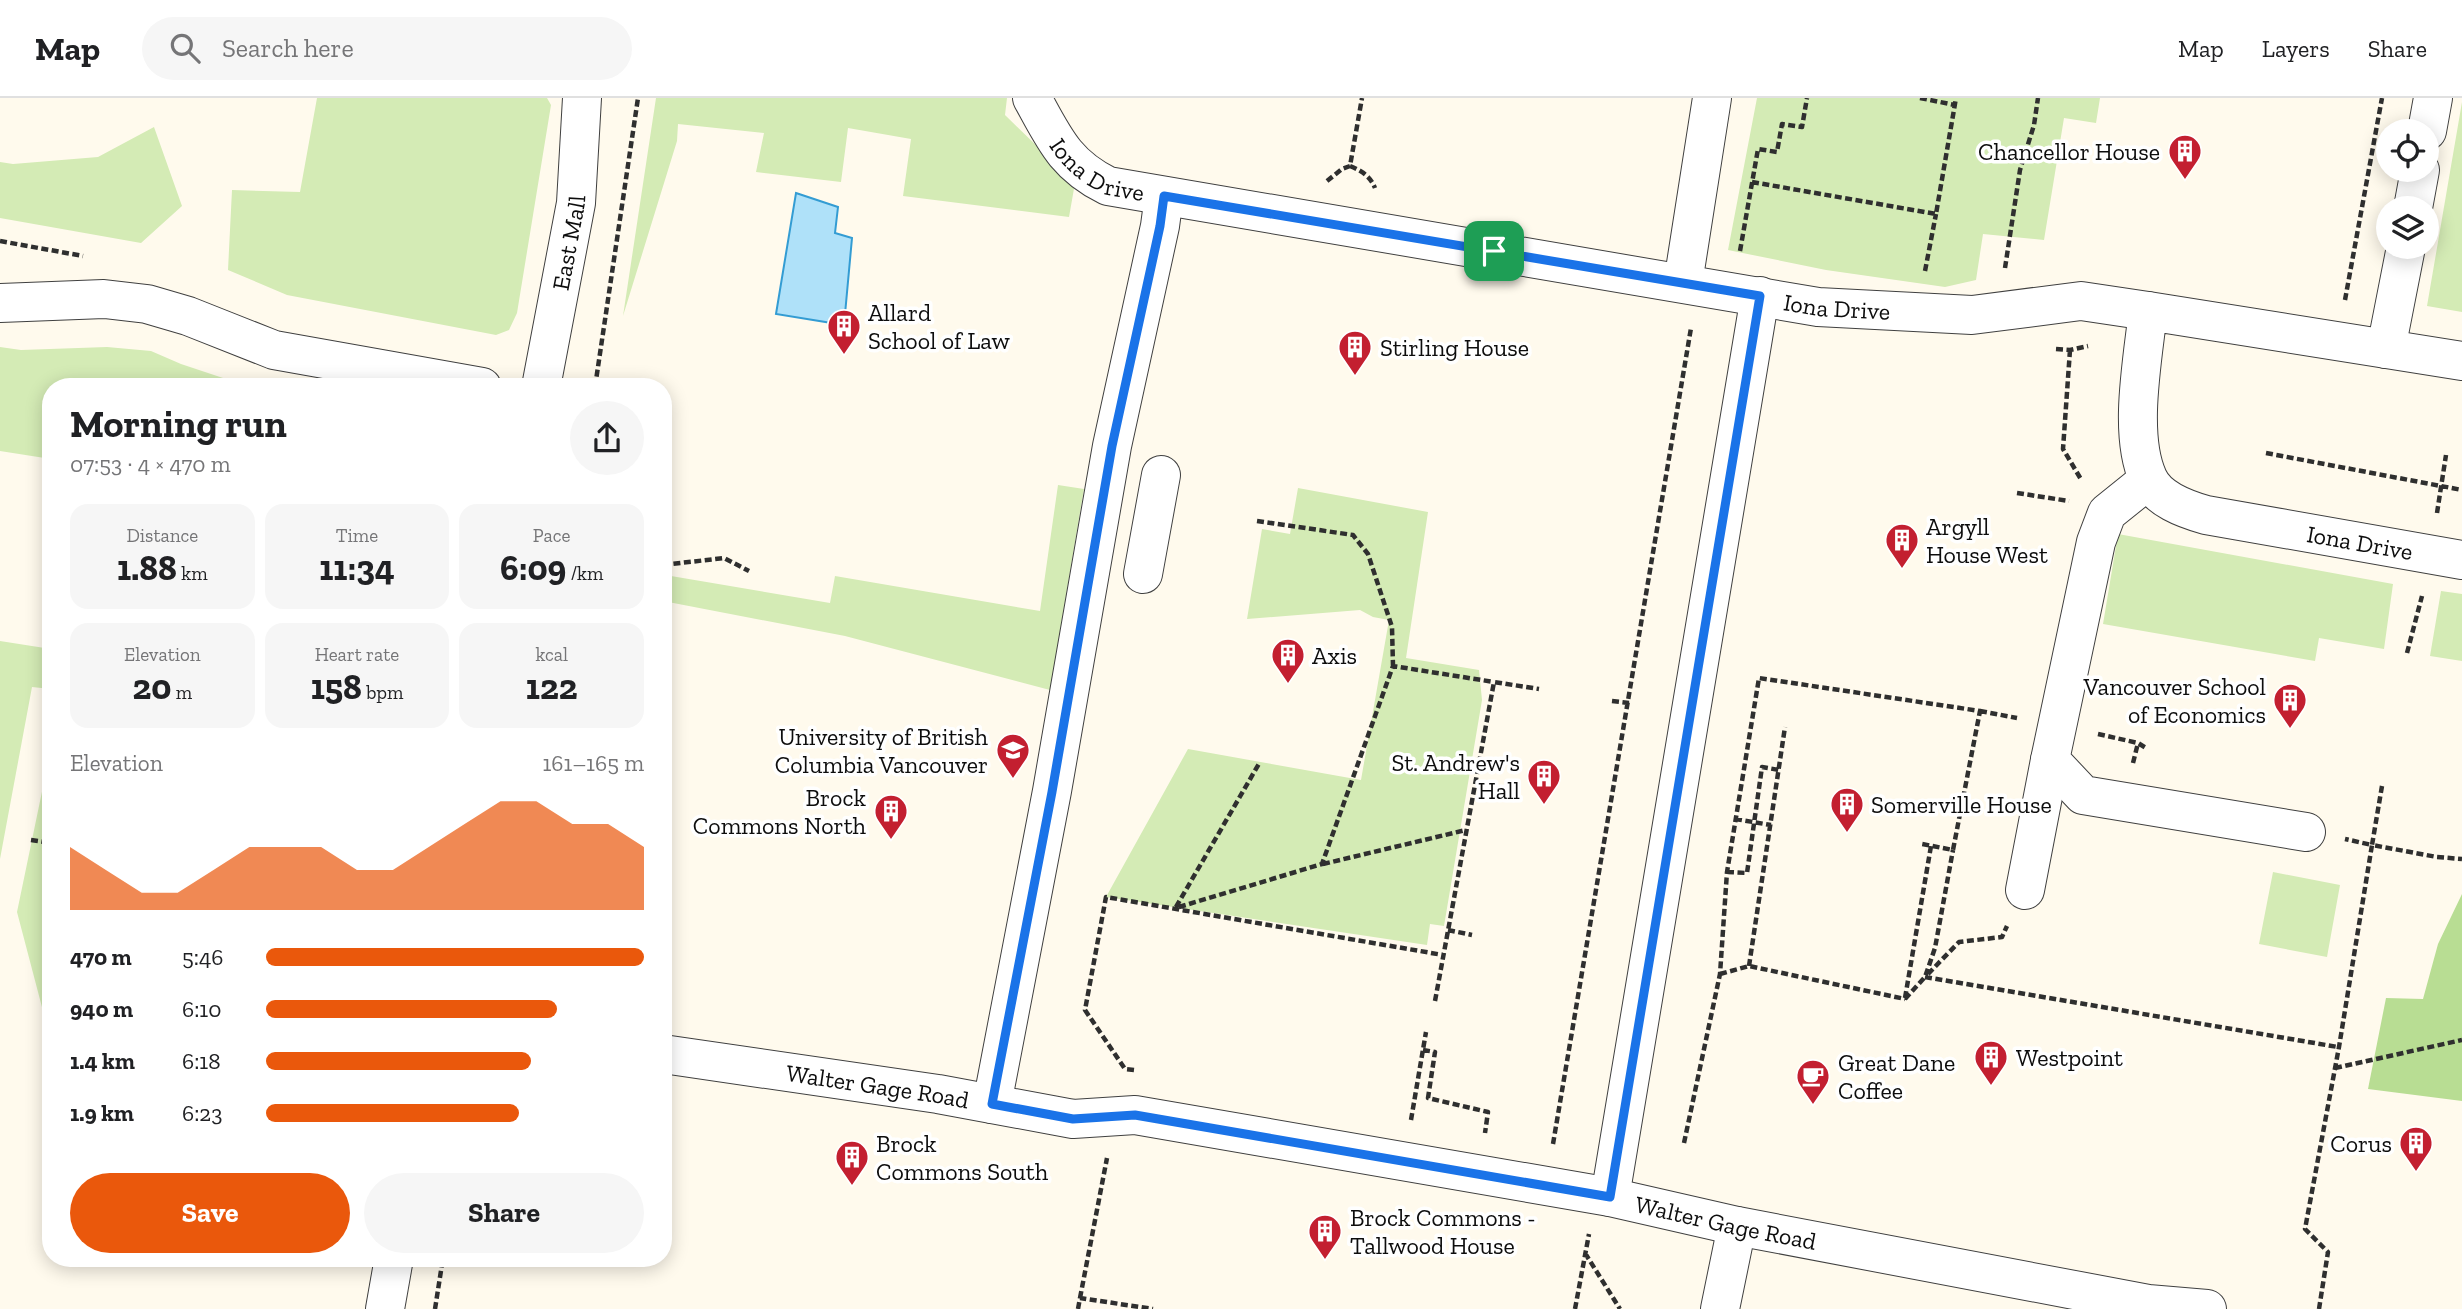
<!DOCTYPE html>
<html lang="en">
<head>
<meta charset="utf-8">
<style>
  body { margin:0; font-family:"Zilla Slab",serif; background:#f6f6f6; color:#202124; height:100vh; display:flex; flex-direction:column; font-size:26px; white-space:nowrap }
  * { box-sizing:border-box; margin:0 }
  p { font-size:23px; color:#757577 }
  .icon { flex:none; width:38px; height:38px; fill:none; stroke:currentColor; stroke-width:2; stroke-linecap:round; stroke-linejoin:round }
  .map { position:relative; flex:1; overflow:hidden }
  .panel { position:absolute; left:42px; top:280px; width:630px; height:889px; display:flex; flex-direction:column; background:#fff; border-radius:28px; box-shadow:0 4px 18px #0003 }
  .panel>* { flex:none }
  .tools { position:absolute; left:2376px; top:21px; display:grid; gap:14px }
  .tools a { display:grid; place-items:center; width:63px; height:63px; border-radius:50%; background:#fff; box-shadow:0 4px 18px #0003; font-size:35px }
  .pin { position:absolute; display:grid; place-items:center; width:60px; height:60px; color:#fff; margin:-30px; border-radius:14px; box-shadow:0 4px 10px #0006 }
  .round { display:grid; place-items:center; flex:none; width:74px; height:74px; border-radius:37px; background:#f6f6f6 }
  .overview { display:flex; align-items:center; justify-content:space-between; height:119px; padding:0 28px }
  h1 { font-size:38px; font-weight:800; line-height:52px }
  .stats { display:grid; grid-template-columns:repeat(3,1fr); gap:10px; height:119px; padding:7px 28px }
  .stats div { display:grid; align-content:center; border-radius:18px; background:#f6f6f6; text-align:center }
  .stats b { font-size:35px; font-weight:800 }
  .stats small { font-size:19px; font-weight:400 }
  .stats p { font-size:19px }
  .chart { height:196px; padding:14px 28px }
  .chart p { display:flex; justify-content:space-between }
  .chart svg { width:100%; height:126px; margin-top:7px; fill:#ea580c; opacity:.7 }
  .action { display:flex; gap:14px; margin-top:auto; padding:14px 28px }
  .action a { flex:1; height:80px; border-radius:42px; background:#ea580c; color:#fff; font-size:28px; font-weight:800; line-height:80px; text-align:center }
  .action a+a { background:#f6f6f6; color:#202124 }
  ul { padding:0 28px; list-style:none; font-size:23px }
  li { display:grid; grid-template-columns:112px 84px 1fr; align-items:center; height:52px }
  li i { height:18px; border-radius:9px; background:#ea580c }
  header { display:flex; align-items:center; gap:42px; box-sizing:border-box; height:98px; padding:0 35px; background:#fff; border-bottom:2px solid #e0e0e0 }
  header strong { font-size:33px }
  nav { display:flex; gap:38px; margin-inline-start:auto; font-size:24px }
  .search { width:490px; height:63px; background:#f6f6f6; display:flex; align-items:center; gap:18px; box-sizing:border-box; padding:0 24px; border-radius:38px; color:#757577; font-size:26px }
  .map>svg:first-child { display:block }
  .green { fill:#d4ebb5 }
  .forest { fill:#b8dd93 }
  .water { fill:#afe1f9; stroke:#339cd3; stroke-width:2 }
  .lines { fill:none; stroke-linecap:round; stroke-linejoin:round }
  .minor-casing { stroke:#404040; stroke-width:40 }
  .path { stroke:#2f2f2f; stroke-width:4.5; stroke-dasharray:7 3.5; stroke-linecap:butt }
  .minor { stroke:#fff; stroke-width:38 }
  .route-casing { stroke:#fff; stroke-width:14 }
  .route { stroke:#1a73e8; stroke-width:9 }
  .labels { text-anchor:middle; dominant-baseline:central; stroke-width:7; stroke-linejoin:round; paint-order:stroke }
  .poi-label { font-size:24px; fill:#0d0d0d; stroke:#fff; text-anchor:start }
  .street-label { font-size:24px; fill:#0d0d0d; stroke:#fff }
</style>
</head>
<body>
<header>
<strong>Map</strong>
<div class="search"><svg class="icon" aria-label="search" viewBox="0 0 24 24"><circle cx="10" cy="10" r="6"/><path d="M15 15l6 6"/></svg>Search here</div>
<nav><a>Map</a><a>Layers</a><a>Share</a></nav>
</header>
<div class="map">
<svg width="2462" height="1211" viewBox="0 0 2462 1211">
  <rect width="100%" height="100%" fill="#fffaed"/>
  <path class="green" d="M 317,0 L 547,0 L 551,7 L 517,215 L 509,232 L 496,237 L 287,197 L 228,172 L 232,92 L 300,94 Z
    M 656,0 L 1007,0 L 1005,17 L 1075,85 L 1069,119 L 903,98 L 911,41 L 848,30 L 841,84 L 756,74 L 764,35 L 678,26 L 677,43 L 623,218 Z
    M 1757,0 L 2100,0 L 2096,25 L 2064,20 L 2044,142 L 1983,136 L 1976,182 L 1945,189 L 1826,172 L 1728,152 Z
    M 2462,4 L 2462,214 L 2427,208 Z
    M 154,29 L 182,108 L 141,145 L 0,120 L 0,64 L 13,66 L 98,59 Z
    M 0,249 L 21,252 L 107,249 L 151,253 L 181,266 L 250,289 L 51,289 L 51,361 L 0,353 Z
    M 1058,387 L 1084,391 L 1050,592 L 845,538 L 663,503 L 671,478 L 830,505 L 835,478 L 1040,513 Z
    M 1298,390 L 1428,414 L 1406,560 L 1479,572 L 1482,602 L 1444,828 L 1430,826 L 1427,847 L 1106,799 L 1188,651 L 1361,682 L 1389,522 L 1373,519 L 1360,512 L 1247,521 L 1262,431 L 1290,436 Z
    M 2118,436 L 2393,486 L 2384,551 L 2319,540 L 2315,563 L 2103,526 Z
    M 2441,493 L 2462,496 L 2462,563 L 2430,558 Z
    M 0,543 L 51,551 L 51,591 L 32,589 L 0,761 Z
    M 51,678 L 51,914 L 43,913 L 17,814 L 44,684 Z
    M 2273,774 L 2340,787 L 2327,859 L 2259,846 Z"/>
  <path class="forest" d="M 2462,796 L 2462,1003 L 2368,991 L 2386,900 L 2423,901 L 2438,846 Z"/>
  <path class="water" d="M 796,95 L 838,109 L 835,135 L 852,140 L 844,227 L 776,216 Z"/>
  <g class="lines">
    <defs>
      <g id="minor">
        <path id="s1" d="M 1032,0 C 1054,40 1065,67 1108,88 L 1818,209 L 1972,217 L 2081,203 L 2148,213"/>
        <path d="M 2427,33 L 2433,0"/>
        <path d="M 2413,110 L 2420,72"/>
        <path d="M 1683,185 L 1712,0"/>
        <path d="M 0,205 L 104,201 L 147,206 L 188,218 L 274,252 L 482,289"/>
        <path d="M 2386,251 L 2406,149"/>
        <path id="s2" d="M 2462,263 L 2148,213 C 2143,260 2128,336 2148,380 C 2157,401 2185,411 2206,417 L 2462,462"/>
        <path id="s3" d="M 541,289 L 576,105 L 582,0"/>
        <path d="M 2148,382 L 2107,415 L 2096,444 L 2050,662 L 2083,697 L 2306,734"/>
        <path d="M 1143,476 L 1161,377"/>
        <path d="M 2025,792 L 2050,662"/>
        <path id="s4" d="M 663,956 L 938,996 L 1073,1021 L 1135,1017 L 1610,1099 L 1737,1128 L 2148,1206 L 2207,1211"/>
        <path d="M 992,1006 L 1052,693 L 1112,348 L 1160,128 L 1164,98"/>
        <path d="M 1610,1099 L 1760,198"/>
        <path d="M 385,1211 L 394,1160"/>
        <path d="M 1720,1211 L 1737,1128"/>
      </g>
    </defs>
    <use href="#minor" class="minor-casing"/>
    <path class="path" d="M 1920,0 L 1955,7
      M 1350,68 C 1362,73 1370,78 1375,90
      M 1327,83 L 1342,71 L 1350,68 L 1362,0
      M 1752,84 L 1936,116 L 1956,0
      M 0,143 L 83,158
      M 1740,153 L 1758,51 L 1777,54 L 1782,26 L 1802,29 L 1807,0
      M 2005,170 L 2020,72 L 2034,27 L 2038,0
      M 1925,173 L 1936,116
      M 2345,202 L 2382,0
      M 2056,251 L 2070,252 L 2088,248
      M 2070,252 L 2063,351 L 2082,383
      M 595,289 L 638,0
      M 2266,355 L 2462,392
      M 2017,395 L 2069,403
      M 2437,415 L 2446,357
      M 1257,423 L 1353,437 L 1368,456 L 1392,529 L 1393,568
      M 663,467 L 724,460 L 749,473
      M 2407,555 L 2422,498
      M 1612,603 L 1629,605
      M 1980,613 L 2017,620
      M 2098,636 L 2138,645 L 2146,650
      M 2133,665 L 2138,645
      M 2382,688 L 2372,747 L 2437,759 L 2462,761
      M 1735,721 L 1771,727
      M 31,742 L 51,745
      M 1323,766 L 1466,732
      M 1727,774 L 1747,775 L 1762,669 L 1779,672
      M 1176,809 L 1260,664
      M 1179,809 L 1322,766 L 1393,568 L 1494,584
      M 1448,832 L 1472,837
      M 1749,868 L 1785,629
      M 1720,876 L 1749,868 L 1905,901
      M 1928,876 L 1959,844 L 2002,839 L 2007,828
      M 1925,879 L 2338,949
      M 1905,900 L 1931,748
      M 1905,901 L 1925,879 L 1935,850 L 1953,752
      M 1435,903 L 1494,584 L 1539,591
      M 1423,952 L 1435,954 L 1428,1000 L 1488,1014 L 1485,1035
      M 2335,970 L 2462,942
      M 1134,972 L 1125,971 L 1085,912 L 1106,799 L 1443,857
      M 1411,1022 L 1426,934
      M 1684,1045 L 1720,876 L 1727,774 L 1759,580 L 1980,613 L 1953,752 L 1922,746
      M 1553,1046 L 1691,230
      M 1585,1155 L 1620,1211
      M 1080,1200 L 1107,1060
      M 435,1211 L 443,1160
      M 1078,1211 L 1080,1200 L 1153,1211
      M 1575,1211 L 1589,1136
      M 2319,1211 L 2328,1154 L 2305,1131 L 2339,949 L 2372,747 L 2345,741"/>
    <use href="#minor" class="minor"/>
  </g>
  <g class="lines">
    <defs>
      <path id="route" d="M 1164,98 L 1760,198 L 1610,1099 L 1135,1017 L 1073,1021 L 992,1006 L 1052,694 L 1112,348 L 1160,128 Z"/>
    </defs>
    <use href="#route" class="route-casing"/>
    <use href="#route" class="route"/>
  </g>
  <defs>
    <symbol id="building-pin" viewBox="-11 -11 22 30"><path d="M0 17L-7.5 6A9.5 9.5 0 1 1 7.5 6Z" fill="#c31f30" stroke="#fff"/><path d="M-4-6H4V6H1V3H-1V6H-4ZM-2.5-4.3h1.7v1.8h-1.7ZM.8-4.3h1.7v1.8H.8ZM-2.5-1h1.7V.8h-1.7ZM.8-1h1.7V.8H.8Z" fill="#fff"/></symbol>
    <symbol id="university-pin" viewBox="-11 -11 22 30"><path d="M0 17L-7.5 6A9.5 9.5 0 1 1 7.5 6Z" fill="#c31f30" stroke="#fff"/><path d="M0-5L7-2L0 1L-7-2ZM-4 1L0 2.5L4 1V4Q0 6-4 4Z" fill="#fff"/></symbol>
    <symbol id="cafe-pin" viewBox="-11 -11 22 30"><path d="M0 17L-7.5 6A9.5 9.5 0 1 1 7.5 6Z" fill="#c31f30" stroke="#fff"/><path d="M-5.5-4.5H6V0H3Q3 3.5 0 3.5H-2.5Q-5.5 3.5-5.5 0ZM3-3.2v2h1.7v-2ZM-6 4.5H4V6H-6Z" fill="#fff"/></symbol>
  </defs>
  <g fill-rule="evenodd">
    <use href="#building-pin" x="2166" y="34" width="38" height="52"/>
    <use href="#building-pin" x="825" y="209" width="38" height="52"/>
    <use href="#building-pin" x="1336" y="230" width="38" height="52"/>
    <use href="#building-pin" x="1883" y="423" width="38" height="52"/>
    <use href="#building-pin" x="1269" y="538" width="38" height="52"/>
    <use href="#building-pin" x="2271" y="583" width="38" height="52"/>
    <use href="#university-pin" x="994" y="633" width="38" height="52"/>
    <use href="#building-pin" x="1525" y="659" width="38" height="52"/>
    <use href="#building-pin" x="1828" y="687" width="38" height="52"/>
    <use href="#building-pin" x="872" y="694" width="38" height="52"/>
    <use href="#building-pin" x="1972" y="940" width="38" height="52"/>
    <use href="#cafe-pin" x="1794" y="959" width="38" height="52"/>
    <use href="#building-pin" x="2397" y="1026" width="38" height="52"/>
    <use href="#building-pin" x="833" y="1040" width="38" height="52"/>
    <use href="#building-pin" x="1306" y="1114" width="38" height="52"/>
  </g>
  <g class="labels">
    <g class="poi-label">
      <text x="2160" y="53" text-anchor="end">Chancellor House</text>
      <text x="868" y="214">Allard<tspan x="868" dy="28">School of Law</tspan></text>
      <text x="1380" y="249">Stirling House</text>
      <text x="1926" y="428">Argyll<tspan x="1926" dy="28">House West</tspan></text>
      <text x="1312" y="557">Axis</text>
      <text x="2266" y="588" text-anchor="end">Vancouver School<tspan x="2266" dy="28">of Economics</tspan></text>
      <text x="988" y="638" text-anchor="end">University of British<tspan x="988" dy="28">Columbia Vancouver</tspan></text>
      <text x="1520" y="664" text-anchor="end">St. Andrew's<tspan x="1520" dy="28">Hall</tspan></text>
      <text x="866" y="699" text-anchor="end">Brock<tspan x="866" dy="28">Commons North</tspan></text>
      <text x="1871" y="706">Somerville House</text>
      <text x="2016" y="959">Westpoint</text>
      <text x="1838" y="964">Great Dane<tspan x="1838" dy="28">Coffee</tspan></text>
      <text x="876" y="1045">Brock<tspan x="876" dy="28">Commons South</tspan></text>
      <text x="2392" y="1045" text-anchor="end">Corus</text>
      <text x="1350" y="1119">Brock Commons -<tspan x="1350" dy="28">Tallwood House</tspan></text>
    </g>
    <g class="street-label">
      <text stroke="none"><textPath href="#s1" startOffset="102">Iona Drive</textPath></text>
      <text stroke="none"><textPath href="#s3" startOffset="147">East Mall</textPath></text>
      <text stroke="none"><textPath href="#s1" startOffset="858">Iona Drive</textPath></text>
      <text stroke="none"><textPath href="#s2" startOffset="714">Iona Drive</textPath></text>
      <text stroke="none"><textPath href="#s4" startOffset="217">Walter Gage Road</textPath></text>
      <text stroke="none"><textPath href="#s4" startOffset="1078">Walter Gage Road</textPath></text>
    </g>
  </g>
</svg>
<div class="tools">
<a><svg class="icon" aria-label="locate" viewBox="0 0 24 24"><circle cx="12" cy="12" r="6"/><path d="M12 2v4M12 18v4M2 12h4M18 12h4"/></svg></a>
<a><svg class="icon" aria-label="layers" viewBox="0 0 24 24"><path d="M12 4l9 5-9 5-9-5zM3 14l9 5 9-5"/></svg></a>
</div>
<div class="pin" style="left:1494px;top:153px;background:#1e9e55"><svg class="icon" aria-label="arrive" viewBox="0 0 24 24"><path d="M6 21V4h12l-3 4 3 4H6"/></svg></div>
<section class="panel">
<div class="overview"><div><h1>Morning run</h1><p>07:53 · 4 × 470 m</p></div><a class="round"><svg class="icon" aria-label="share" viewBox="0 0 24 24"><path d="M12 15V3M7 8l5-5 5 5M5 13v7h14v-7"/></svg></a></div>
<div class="stats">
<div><p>Distance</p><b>1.88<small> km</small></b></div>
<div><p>Time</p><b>11:34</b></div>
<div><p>Pace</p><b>6:09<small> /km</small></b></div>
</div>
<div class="stats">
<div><p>Elevation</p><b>20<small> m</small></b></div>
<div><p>Heart rate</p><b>158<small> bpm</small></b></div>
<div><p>kcal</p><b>122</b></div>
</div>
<div class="chart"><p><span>Elevation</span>161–165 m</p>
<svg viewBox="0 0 160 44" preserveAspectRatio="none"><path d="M0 44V22L10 30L20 38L30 38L40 30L50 22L60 22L70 22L80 30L90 30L100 22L110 14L120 6L130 6L140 14L150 14L160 22V44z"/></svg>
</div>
<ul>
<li><b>470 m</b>5:46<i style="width:100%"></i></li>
<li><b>940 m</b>6:10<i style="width:77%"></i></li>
<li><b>1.4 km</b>6:18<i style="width:70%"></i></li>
<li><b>1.9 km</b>6:23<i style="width:67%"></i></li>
</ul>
<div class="action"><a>Save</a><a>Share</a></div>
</section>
</div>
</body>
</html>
